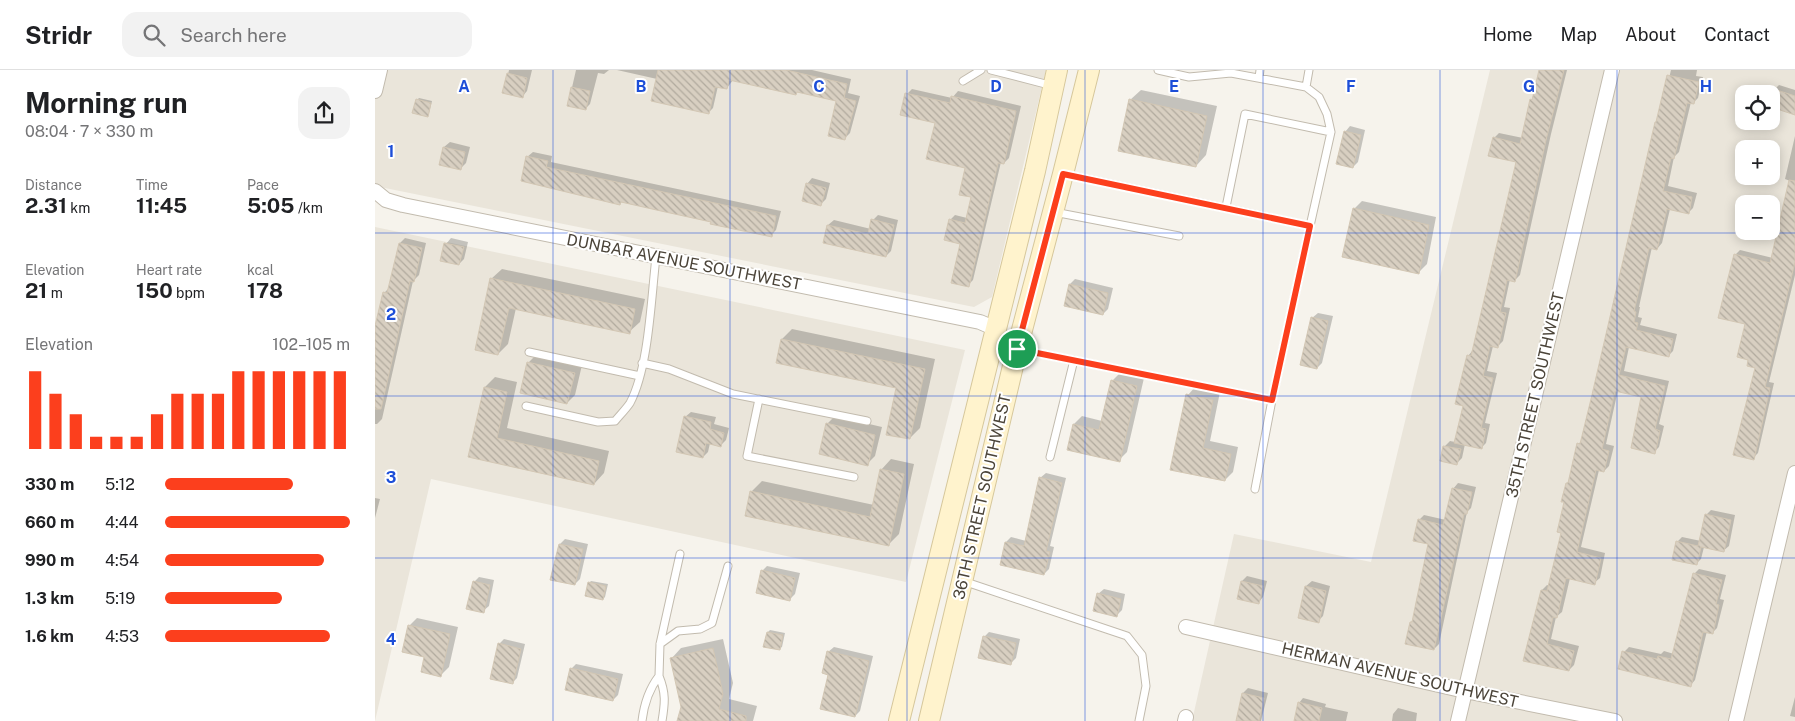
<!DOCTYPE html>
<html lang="en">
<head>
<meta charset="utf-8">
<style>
  body { margin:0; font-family:"Public Sans",sans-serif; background:#f2f2f2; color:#202124; height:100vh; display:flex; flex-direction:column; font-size:19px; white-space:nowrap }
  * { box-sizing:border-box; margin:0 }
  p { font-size:16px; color:#757577 }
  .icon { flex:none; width:28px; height:28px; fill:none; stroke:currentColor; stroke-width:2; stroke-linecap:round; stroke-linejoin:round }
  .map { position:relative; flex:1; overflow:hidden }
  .side { display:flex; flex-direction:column; background:#fff; width:375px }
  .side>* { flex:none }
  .fabs { position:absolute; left:1360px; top:15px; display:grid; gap:10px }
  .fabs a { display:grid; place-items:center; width:45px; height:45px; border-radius:10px; background:#fff; box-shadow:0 2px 12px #0003; font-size:25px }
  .pin { position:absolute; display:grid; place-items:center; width:42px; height:42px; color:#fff; margin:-21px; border:2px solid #fff; border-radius:50%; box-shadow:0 1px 5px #0007 }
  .round { display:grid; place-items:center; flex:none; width:52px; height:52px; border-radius:15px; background:#f2f2f2 }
  .summary { display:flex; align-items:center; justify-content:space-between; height:85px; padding:0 25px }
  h1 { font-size:28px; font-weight:700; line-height:38px }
  .figures { display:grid; grid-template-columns:repeat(3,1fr); gap:8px; height:85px; padding:5px 25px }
  .figures div { display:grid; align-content:center }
  .figures b { font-size:21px; font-weight:700 }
  .figures small { font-size:14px; font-weight:400 }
  .figures p { font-size:14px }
  .chart { height:140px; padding:10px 25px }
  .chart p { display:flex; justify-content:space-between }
  .chart svg { width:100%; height:90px; margin-top:5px; stroke:#fc3f1d; stroke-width:6 }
  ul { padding:0 25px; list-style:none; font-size:16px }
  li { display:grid; grid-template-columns:80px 60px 1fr; align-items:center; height:38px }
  li i { height:12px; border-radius:6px; background:#fc3f1d }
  header { display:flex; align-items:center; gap:30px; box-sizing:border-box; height:70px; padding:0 25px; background:#fff; border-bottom:1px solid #e0e0e0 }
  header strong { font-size:24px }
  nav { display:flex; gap:28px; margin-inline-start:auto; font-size:18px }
  .search { width:350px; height:45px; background:#f2f2f2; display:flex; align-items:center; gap:12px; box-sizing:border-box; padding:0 18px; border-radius:15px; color:#757577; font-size:19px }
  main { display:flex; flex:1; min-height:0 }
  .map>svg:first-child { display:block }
  .residential { fill:#eae5da; fill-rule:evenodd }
  .shadow { fill:#0003 }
  .building { fill:url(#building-back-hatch); stroke:#d3c7b4 }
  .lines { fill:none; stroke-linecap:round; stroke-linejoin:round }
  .lane-casing { stroke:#c2bbae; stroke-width:9 }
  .street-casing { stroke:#c2bbae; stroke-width:16 }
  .secondary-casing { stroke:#d6c79b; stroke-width:22 }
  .lane { stroke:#fff; stroke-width:7 }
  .street { stroke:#fff; stroke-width:14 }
  .secondary { stroke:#fff3cd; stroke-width:20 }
  .route-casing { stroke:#fff; stroke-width:10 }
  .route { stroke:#fc3f1d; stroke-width:6 }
  .grid { fill:none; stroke:#1d4ed8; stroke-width:1; stroke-opacity:0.55 }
  .labels { text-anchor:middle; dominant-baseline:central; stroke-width:4; stroke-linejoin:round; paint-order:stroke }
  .street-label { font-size:16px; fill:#4b4439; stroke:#fff }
  .grid-label { font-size:16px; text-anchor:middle; font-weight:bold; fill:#1d4ed8; stroke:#fff; stroke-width:4; stroke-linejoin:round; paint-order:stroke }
</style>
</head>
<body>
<header>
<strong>Stridr</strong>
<div class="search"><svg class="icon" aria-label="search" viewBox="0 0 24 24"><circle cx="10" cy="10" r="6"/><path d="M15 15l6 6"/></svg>Search here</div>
<nav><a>Home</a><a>Map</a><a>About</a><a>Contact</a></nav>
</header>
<main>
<section class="side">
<div class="summary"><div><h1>Morning run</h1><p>08:04 · 7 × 330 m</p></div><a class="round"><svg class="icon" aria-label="share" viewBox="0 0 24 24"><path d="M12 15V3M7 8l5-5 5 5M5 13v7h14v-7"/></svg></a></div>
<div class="figures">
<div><p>Distance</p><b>2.31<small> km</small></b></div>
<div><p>Time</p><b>11:45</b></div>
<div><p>Pace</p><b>5:05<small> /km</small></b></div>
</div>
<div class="figures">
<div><p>Elevation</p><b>21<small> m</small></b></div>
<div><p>Heart rate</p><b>150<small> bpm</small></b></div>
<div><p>kcal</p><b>178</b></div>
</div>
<div class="chart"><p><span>Elevation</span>102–105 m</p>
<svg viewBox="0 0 160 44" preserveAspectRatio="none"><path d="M5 44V6M15 44V17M25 44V27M35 44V38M45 44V38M55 44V38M65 44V27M75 44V17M85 44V17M95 44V17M105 44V6M115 44V6M125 44V6M135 44V6M145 44V6M155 44V6"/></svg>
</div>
<ul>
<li><b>330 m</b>5:12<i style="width:69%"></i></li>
<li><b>660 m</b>4:44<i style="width:100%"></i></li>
<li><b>990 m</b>4:54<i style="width:86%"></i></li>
<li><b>1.3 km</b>5:19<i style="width:63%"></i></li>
<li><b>1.6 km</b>4:53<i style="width:89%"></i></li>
</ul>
</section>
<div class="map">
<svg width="1420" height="651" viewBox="0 0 1420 651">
  <defs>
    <pattern id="building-back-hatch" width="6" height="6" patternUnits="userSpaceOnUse" patternTransform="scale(1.25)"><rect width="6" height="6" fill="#d8cfc1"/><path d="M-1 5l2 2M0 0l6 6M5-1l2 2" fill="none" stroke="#b1aa9e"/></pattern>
  </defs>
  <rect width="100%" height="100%" fill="#f6f3ec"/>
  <path class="residential" d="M 0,0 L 671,0 L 617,227 L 599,237 L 0,116 Z
    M 1115,0 L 1420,0 L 1420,651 L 817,651 L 859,464 L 996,492 ZM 1369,24 L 1396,24 L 1396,51 L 1369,51 ZM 1369,79 L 1396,79 L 1396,106 L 1369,106 ZM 1369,134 L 1396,134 L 1396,161 L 1369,161 Z
    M 0,157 L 590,280 L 531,512 L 56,409 L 0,651 Z"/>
  <path class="shadow" d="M 134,0 L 157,0 L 152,21 L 147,27 L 129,22 Z
    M 201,0 L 234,0 L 229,4 L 223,3 L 215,34 L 210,39 L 193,35 Z
    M 242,0 L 437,0 L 476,9 L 473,23 L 485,26 L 475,63 L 470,68 L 462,30 L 423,21 L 421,23 L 358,10 L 352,18 L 343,16 L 338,38 L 333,43 L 282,9 Z
    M 1165,0 L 1192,0 L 1176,64 L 1145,205 L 1140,210 L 1135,209 L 1129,237 L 1135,238 L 1128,271 L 1122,277 L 1118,276 L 1112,301 L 1122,303 L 1110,353 L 1115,354 L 1111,373 L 1106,378 L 1090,374 L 1087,388 L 1082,393 L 1067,390 L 1070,376 L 1075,371 L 1080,372 L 1089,335 L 1093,286 L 1098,280 L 1142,91 L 1119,68 L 1124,63 L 1148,68 Z
    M 1296,0 L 1322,0 L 1321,6 L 1328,7 L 1323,28 L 1318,33 L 1316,32 L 1304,82 L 1299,87 L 1293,116 L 1322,123 L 1318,138 L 1313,143 L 1295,139 L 1287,173 L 1282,179 L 1277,177 L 1264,237 L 1265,237 L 1263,247 L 1267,248 L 1265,255 L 1302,264 L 1298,281 L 1293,286 L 1254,277 L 1249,301 L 1294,311 L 1284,354 L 1289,356 L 1284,377 L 1279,382 L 1268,326 L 1243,320 L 1231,374 L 1239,376 L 1234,396 L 1229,401 L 1224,400 L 1206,477 L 1230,483 L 1225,508 L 1219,513 L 1195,508 L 1187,542 L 1181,547 L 1176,569 L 1204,576 L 1199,595 L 1194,600 L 1149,590 L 1167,520 L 1172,515 L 1175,516 L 1187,462 L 1192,413 L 1195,410 L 1203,374 L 1207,371 Z
    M 1404,15 L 1420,20 L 1420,44 L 1399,20 Z
    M 537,19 L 577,28 L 583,21 L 646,36 L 634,88 L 629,93 L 626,92 L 598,210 L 593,215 L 587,173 L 575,150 L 580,145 L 592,148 L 597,126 L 592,97 L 561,52 L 532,24 Z
    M 766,20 L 842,36 L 831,85 L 821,96 L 755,30 Z
    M 44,28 L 57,31 L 54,43 L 52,45 L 42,30 Z
    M 975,56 L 990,60 L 983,92 L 978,97 L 970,62 Z
    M 1420,66 L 1420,205 L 1394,312 L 1399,313 L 1383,383 L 1378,388 L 1381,297 L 1371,253 L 1360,185 L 1365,180 L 1398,188 L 1415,111 L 1410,109 Z
    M 75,72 L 95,77 L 91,93 L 86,98 L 66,94 L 69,77 Z
    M 158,82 L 177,86 L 176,92 L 406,141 L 401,160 L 396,165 L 247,131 L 245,133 L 147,110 L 152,87 Z
    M 437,108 L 455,113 L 451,129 L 446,134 L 432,114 Z
    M 987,131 L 1061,147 L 1052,194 L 1044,202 L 979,139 Z
    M 503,145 L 523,150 L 516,181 L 511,186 L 449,172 L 453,155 L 459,150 L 496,159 L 498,150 Z
    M 30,168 L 51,173 L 44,205 L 38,211 L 7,349 L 2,354 L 0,354 L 0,261 L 9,223 L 14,218 L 25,173 Z
    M 76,168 L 93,172 L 89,189 L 84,194 L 71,174 Z
    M 127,199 L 270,229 L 265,252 L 254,262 L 141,238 L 133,274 L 123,284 L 116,209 Z
    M 700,209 L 738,218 L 733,239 L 728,244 L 690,235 L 695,214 Z
    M 943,243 L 958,246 L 947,293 L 942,298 L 937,248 Z
    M 417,259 L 560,289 L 545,358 L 535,368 L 523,317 L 407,269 Z
    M 161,285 L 207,295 L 200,325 L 192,333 L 153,293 Z
    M 745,303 L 769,308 L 752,382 L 744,390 L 693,379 L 699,354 L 707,346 L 727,351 L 737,311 Z
    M 120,307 L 142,312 L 132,358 L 234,381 L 229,403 L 219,414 L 95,386 L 110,317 Z
    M 820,317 L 845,322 L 835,371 L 863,377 L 858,402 L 850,410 L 797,399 L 813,325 Z
    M 316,342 L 341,347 L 339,354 L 354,358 L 351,370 L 346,375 L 335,373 L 333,382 L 328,387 L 310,347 Z
    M 460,346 L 507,357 L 500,386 L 492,394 L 452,354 Z
    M 516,389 L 539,394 L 524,464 L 513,475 L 376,422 L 387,411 L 499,435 L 506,400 Z
    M 671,403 L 691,408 L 675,476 L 679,477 L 674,499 L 669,504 L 631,472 L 636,467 L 651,471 L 665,408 Z
    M 1083,413 L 1101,417 L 1096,438 L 1092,442 L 1064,574 L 1059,579 L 1036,552 L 1039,550 L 1055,473 L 1044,450 L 1049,445 L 1071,450 L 1078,419 Z
    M 0,428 L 5,429 L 0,448 Z
    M 1336,440 L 1360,445 L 1354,476 L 1348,481 L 1329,477 L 1326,489 L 1321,494 L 1302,472 L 1307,467 L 1326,471 L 1331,445 Z
    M 190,469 L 213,474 L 205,509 L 200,514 L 185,474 Z
    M 392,496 L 425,503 L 420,524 L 415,529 L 387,501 Z
    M 1324,499 L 1351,505 L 1345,529 L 1349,530 L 1342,558 L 1337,563 L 1332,561 L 1320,610 L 1315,616 L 1249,582 L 1254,577 L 1286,584 L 1289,581 L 1299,584 L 1319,504 Z
    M 872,506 L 892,511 L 888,527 L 883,533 L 867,511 Z
    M 104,507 L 119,510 L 114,536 L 108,541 L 99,512 Z
    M 216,511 L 233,514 L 230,527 L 228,529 L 214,513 Z
    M 937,511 L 955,516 L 948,546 L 943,551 L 931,516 Z
    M 729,519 L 750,524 L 747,540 L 741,546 L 723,524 Z
    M 42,548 L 83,557 L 74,597 L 66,605 L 50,586 L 34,556 Z
    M 395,560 L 410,563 L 407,577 L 404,579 L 390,576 L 393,562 Z
    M 614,562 L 645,569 L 641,588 L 635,594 L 609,567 Z
    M 129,569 L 150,574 L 142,608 L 137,613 L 124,574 Z
    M 348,569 L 358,613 L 354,629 L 382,636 L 378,651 L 304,651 L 307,637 L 296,589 L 306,578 Z
    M 459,577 L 498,586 L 485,641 L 480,646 L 454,604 L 453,582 Z
    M 201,594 L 248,604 L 243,625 L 238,630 L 196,599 Z
    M 873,618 L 893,623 L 886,651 L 862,651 L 868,623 Z
    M 1420,627 L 1420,647 L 1415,646 Z
    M 928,628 L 951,634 L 950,637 L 973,642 L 971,651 L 920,651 L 924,633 Z
    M 1023,638 L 1042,643 L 1041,651 L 1017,651 L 1018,644 Z"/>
  <path class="building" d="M 283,0 L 411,0 L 472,14 L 469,28 L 481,31 L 470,70 L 453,66 L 461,31 L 422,22 L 421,25 L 354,10 L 352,19 L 340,17 L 334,44 L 276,31 Z
    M 1164,0 L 1189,0 L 1171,70 L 1140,212 L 1132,210 L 1125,242 L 1131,243 L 1123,278 L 1115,276 L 1108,306 L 1118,308 L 1106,358 L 1111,359 L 1107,379 L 1079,373 L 1088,336 L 1080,334 L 1092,285 L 1096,286 L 1141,92 L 1113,86 L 1118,67 L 1145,74 L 1155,29 L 1157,30 Z
    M 132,3 L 152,8 L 148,28 L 127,23 Z
    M 1292,5 L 1324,12 L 1319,34 L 1312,33 L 1299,89 L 1296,88 L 1288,121 L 1317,127 L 1314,144 L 1292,139 L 1282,180 L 1274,178 L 1259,241 L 1261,242 L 1259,252 L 1263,253 L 1261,260 L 1298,269 L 1294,287 L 1251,277 L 1244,305 L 1290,316 L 1280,359 L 1285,361 L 1280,384 L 1256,378 L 1266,327 L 1240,321 L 1227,379 L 1234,381 L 1229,402 L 1221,400 L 1202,482 L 1226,488 L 1220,515 L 1191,508 L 1182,548 L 1178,547 L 1172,574 L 1199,581 L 1194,601 L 1148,591 L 1166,520 L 1172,521 L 1186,463 L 1182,462 L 1189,432 L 1186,432 L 1191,413 L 1193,413 L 1202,373 L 1205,374 L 1216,329 L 1280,52 L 1281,52 Z
    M 196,17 L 215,21 L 211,40 L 192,36 Z
    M 1396,18 L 1420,26 L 1420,45 L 1396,37 Z
    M 530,23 L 575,33 L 576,26 L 641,41 L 629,94 L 623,93 L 594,217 L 576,213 L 585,174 L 569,170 L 574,149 L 590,153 L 596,127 L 584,125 L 590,98 L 551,89 L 560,53 L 525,45 Z
    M 41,29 L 56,33 L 53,47 L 37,43 Z
    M 754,29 L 832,46 L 821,97 L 743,81 Z
    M 969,61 L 986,65 L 978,98 L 961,94 Z
    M 68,77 L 90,82 L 86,100 L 64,95 Z
    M 151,86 L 173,91 L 171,97 L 401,146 L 397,167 L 335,154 L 336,152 L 286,141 L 246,132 L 245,135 L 146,111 Z
    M 1414,110 L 1420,111 L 1420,192 L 1390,317 L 1395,318 L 1379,390 L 1358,385 L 1380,298 L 1372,296 L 1373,290 L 1362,287 L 1370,254 L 1343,248 L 1359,184 L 1395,193 Z
    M 431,113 L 451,118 L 446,136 L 427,131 Z
    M 978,138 L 1054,155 L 1044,204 L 967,187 Z
    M 496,149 L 519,155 L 511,187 L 448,173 L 452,155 L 493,164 Z
    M 24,173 L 47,178 L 39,212 L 35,211 L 6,339 L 0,339 L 0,256 L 8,222 L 12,223 Z
    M 69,173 L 89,177 L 84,195 L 65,191 Z
    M 115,208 L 260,239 L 255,264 L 134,238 L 123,285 L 100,280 Z
    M 694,214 L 733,223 L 728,245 L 689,236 Z
    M 936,247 L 953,251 L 942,299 L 925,295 Z
    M 406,269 L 550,299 L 535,369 L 511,365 L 521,318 L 401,293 Z
    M 152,292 L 200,303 L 192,334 L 145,323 Z
    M 736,310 L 762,316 L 745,392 L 692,380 L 698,354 L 724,360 Z
    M 109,317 L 132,322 L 122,368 L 224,391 L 219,415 L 93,387 Z
    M 811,324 L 838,330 L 828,378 L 856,384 L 850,411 L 795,400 Z
    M 309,346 L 336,352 L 335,359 L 349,363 L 346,377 L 331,373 L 328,388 L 301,382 Z
    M 451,353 L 500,365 L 493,396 L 444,384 Z
    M 1068,376 L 1086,379 L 1082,395 L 1065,391 Z
    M 505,399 L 529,404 L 514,476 L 370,446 L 375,421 L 495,447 Z
    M 664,407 L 687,413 L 671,481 L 675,482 L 669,505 L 625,495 L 630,472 L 649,476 Z
    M 1077,418 L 1097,422 L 1092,444 L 1089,444 L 1059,580 L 1030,574 L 1035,552 L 1037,552 L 1053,474 L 1038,471 L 1043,449 L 1068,455 Z
    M 1330,444 L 1356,450 L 1349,482 L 1326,477 L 1322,495 L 1297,490 L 1301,471 L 1323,476 Z
    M 184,474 L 208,479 L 200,515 L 175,510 Z
    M 386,500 L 420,508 L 415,531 L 381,523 Z
    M 1318,503 L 1347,510 L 1341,534 L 1344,535 L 1338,564 L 1328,562 L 1316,617 L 1243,599 L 1247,581 L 1282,589 L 1283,586 L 1296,589 Z
    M 98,511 L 115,515 L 109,543 L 91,539 Z
    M 866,511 L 888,516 L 884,534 L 862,529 Z
    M 213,512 L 231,516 L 228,530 L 210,526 Z
    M 930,516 L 951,521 L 944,553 L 923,548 Z
    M 722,523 L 746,529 L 742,547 L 718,541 Z
    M 33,555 L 75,564 L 66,607 L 46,602 L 49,587 L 27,582 Z
    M 392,562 L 408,565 L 405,580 L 388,577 Z
    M 608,566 L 641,573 L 636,595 L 603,588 Z
    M 123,573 L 146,579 L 138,614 L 115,609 Z
    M 338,578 L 348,624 L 344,639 L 371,646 L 371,651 L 302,651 L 306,637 L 295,588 Z
    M 452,581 L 494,591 L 480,647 L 445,639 L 453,605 L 447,603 Z
    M 195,598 L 243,609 L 238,631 L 190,620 Z
    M 867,623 L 889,628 L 884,651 L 861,651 Z
    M 923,632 L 947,638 L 944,651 L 919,651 Z"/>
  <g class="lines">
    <defs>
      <path id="lane" d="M 616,0 L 678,16
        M 783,0 L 814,7 L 856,3 L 931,17 L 934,0
        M 884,8 L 885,0
        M 588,11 L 606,0
        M 931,17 L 944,27 L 952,44 L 956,62
        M 689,104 L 935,156 L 956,62 L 870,44 L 851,137
        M 679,142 L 804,166
        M 623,261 L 642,279 L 897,330 L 880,419
        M 154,282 L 265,306
        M 267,293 L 294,299 L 358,324 L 492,351
        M 384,329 L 372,386 L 479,407
        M 897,330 L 935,156
        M 151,336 L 223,352 L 240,351 C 245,345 251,339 255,333 C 274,297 276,229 281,187
        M 675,387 L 699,290
        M 588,511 L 752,566 L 767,585 L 771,616 L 764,651
        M 285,574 L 303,561 L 325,559 L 337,553 L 353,496
        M 284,606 L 285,574 L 305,484
        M 267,651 C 269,634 274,619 284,606 C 291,623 290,633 287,651"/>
      <path id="street" d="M 0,21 L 5,0
        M 0,121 L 11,130 L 28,135 L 605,252 L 621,259
        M 811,557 L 1090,621 L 1240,651
        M 810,651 L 811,647
        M 1083,651 L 1237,0
        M 1361,651 L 1420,403"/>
      <path id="secondary" d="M 524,651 L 660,101 L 682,0
        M 554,651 L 642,279 L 688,104 L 714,0"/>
    </defs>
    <use href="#lane" class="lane-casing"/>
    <use href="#street" class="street-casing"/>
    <use href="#secondary" class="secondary-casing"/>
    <use href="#lane" class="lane"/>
    <use href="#street" class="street"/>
    <use href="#secondary" class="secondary"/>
  </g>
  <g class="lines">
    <defs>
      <path id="route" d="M 688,104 L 935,156 L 897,330 L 642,279 Z"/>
    </defs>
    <use href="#route" class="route-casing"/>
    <use href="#route" class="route"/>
  </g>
  <path class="grid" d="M 178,0 L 178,651M 355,0 L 355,651M 532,0 L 532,651M 710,0 L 710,651M 888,0 L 888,651M 1065,0 L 1065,651M 1242,0 L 1242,651M 0,163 L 1420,163M 0,326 L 1420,326M 0,488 L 1420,488"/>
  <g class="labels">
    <g class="street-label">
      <text transform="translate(309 192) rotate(11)">DUNBAR AVENUE SOUTHWEST</text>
      <text transform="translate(1160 325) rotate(-77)">35TH STREET SOUTHWEST</text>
      <text transform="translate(607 427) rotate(-77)">36TH STREET SOUTHWEST</text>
      <text transform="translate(1025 605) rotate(13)">HERMAN AVENUE SOUTHWEST</text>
    </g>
  </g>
  <g class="grid-label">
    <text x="89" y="22">A</text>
    <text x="266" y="22">B</text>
    <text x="444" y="22">C</text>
    <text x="621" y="22">D</text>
    <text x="799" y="22">E</text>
    <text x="976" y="22">F</text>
    <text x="1154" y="22">G</text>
    <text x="1331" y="22">H</text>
    <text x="16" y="87">1</text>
    <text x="16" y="250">2</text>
    <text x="16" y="413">3</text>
    <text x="16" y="575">4</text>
  </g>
</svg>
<div class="fabs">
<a><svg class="icon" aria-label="locate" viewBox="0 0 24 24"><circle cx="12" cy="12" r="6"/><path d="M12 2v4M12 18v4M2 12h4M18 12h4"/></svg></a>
<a>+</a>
<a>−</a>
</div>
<div class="pin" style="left:642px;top:279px;background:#1e9e55"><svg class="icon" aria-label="arrive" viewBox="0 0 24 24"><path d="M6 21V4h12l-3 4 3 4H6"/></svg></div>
</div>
</main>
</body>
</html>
